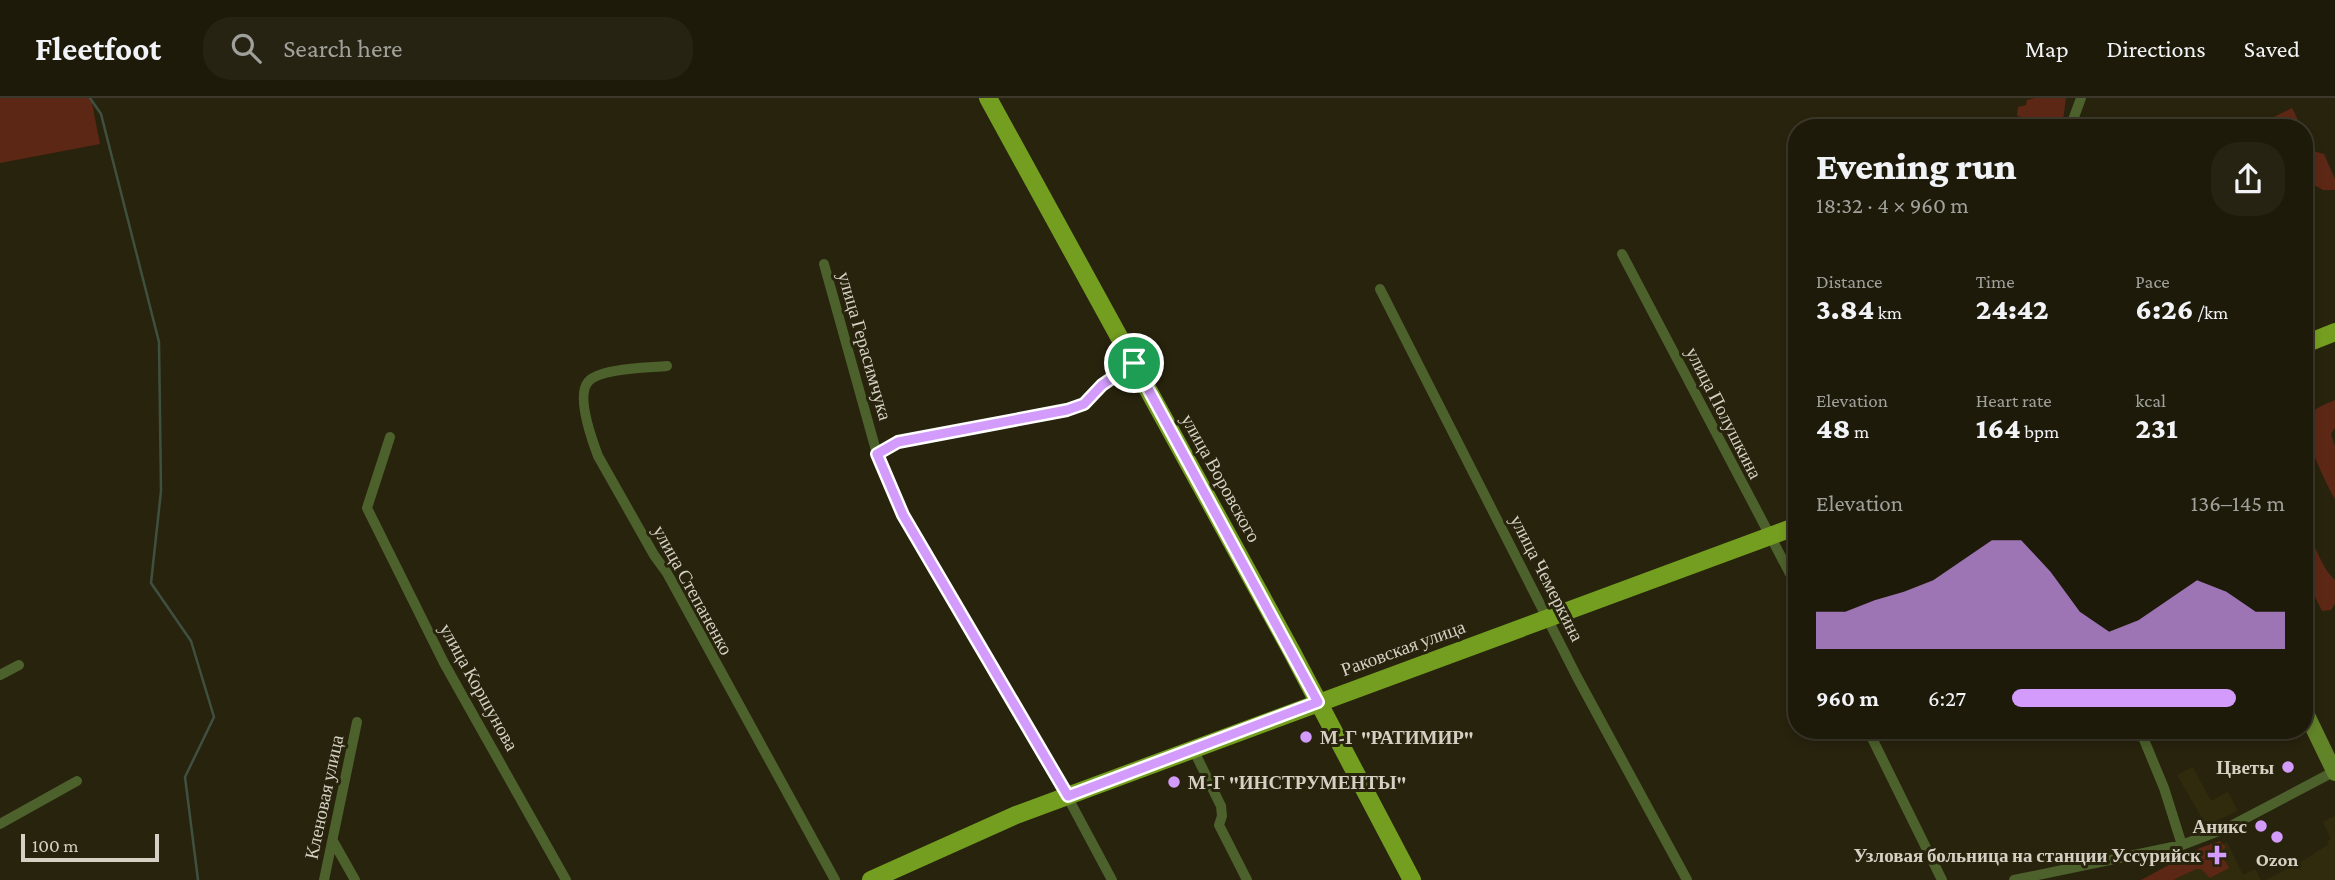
<!DOCTYPE html>
<html lang="en">
<head>
<meta charset="utf-8">
<style>
  body { margin:0; font-family:"Crimson Pro",serif; background:#262313; color:#f1f3f6; height:100vh; display:flex; flex-direction:column; font-size:26px; white-space:nowrap }
  * { box-sizing:border-box; margin:0 }
  p { font-size:23px; color:#a1a19c }
  .icon { flex:none; width:38px; height:38px; fill:none; stroke:currentColor; stroke-width:2; stroke-linecap:round; stroke-linejoin:round }
  .map { position:relative; flex:1; overflow:hidden }
  .side { position:absolute; left:1788px; top:21px; width:525px; height:620px; display:flex; flex-direction:column; background:#1e1a0a; border-radius:28px; box-shadow:0 4px 10px #0003,0 0 0 2px #3c382b }
  .side>* { flex:none }
  .scale { position:absolute; left:21px; bottom:18px; width:138px; box-sizing:border-box; padding-left:7px; border:4px solid #d4d1c4; border-top:0; font-size:19px; line-height:24px; white-space:nowrap; color:#d4d1c4; -webkit-text-stroke:5px #28230d; paint-order:stroke }
  .pin { position:absolute; display:grid; place-items:center; width:60px; height:60px; color:#fff; margin:-30px; border:4px solid #fff; border-radius:50%; box-shadow:0 2px 7px #0007 }
  .round { display:grid; place-items:center; flex:none; width:74px; height:74px; border-radius:28px; background:#262313 }
  .overview { display:flex; align-items:center; justify-content:space-between; height:119px; padding:0 28px }
  h1 { font-size:38px; font-weight:800; line-height:52px }
  .figures { display:grid; grid-template-columns:repeat(3,1fr); gap:10px; height:119px; padding:7px 28px }
  .figures div { display:grid; align-content:center }
  .figures b { font-size:30px; font-weight:800 }
  .figures small { font-size:19px; font-weight:400 }
  .figures p { font-size:19px }
  .chart { height:196px; padding:14px 28px }
  .chart p { display:flex; justify-content:space-between }
  .chart svg { width:100%; height:126px; margin-top:7px; fill:#d39cfc; opacity:.7 }
  ul { padding:0 28px; list-style:none; font-size:23px }
  li { display:grid; grid-template-columns:112px 84px 1fr; align-items:center; height:52px }
  li i { height:18px; border-radius:9px; background:#d39cfc }
  header { display:flex; align-items:center; gap:42px; box-sizing:border-box; height:98px; padding:0 35px; background:#1e1a0a; border-bottom:2px solid #3c382b }
  header strong { font-size:33px }
  nav { display:flex; gap:38px; margin-inline-start:auto; font-size:24px }
  .search { width:490px; height:63px; background:#262313; display:flex; align-items:center; gap:18px; box-sizing:border-box; padding:0 24px; border-radius:28px; color:#a1a19c; font-size:26px }
  .map>svg:first-child { display:block }
  .built { fill:#312b0d }
  .green { fill:#5d2715 }
  .lines { fill:none; stroke-linecap:round; stroke-linejoin:round }
  .stream { stroke:#405040; stroke-width:2.5 }
  .street { stroke:#4c612c; stroke-width:10 }
  .secondary { stroke:#628428; stroke-width:16 }
  .primary { stroke:#749e1f; stroke-width:18 }
  .route-casing { stroke:#fff; stroke-width:14 }
  .route { stroke:#d39cfc; stroke-width:9 }
  .poi-dot { fill:#d39cfc; stroke:#28230d; stroke-width:2.5 }
  .labels { text-anchor:middle; dominant-baseline:central; stroke-width:6; stroke-linejoin:round; paint-order:stroke }
  .street-label { font-size:19px; fill:#d4d1c4; stroke:#28230d }
  .poi-label { font-size:19px; font-weight:bold; fill:#d4d1c4; stroke:#28230d; text-anchor:end }
</style>
</head>
<body>
<header>
<strong>Fleetfoot</strong>
<div class="search"><svg class="icon" aria-label="search" viewBox="0 0 24 24"><circle cx="10" cy="10" r="6"/><path d="M15 15l6 6"/></svg>Search here</div>
<nav><a>Map</a><a>Directions</a><a>Saved</a></nav>
</header>
<div class="map">
<svg width="2335" height="782" viewBox="0 0 2335 782">
  <rect width="100%" height="100%" fill="#28230d"/>
  <path class="built" d="M 2193,669 L 2211,703 L 2228,694 L 2238,713 L 2206,727 L 2177,677 Z
    M 2335,718 L 2335,782 L 2265,782 L 2296,767 L 2329,746 L 2327,743 L 2331,741 L 2323,724 Z
    M 2227,744 L 2243,777 L 2255,771 L 2261,782 L 2156,782 L 2187,763 Z"/>
  <path class="green" d="M 0,0 L 91,0 L 100,46 L 0,65 Z
    M 2035,0 L 2066,0 L 2063,22 L 2057,30 L 2029,30 L 2026,20 L 2017,18 L 2018,9 L 2026,7 L 2027,2 Z
    M 2292,10 L 2302,30 L 2251,30 Z
    M 2305,36 L 2313,53 L 2324,56 L 2335,81 L 2335,92 L 2323,92 L 2305,82 L 2306,74 L 2315,69 L 2305,56 Z
    M 2335,302 L 2335,330 L 2331,336 L 2335,348 L 2335,401 C 2328,390 2302,335 2305,324 C 2308,312 2324,307 2335,302 Z
    M 2305,444 L 2313,446 C 2321,460 2323,471 2335,482 L 2335,506 L 2331,512 L 2322,513 L 2305,479 Z
    M 2220,743 L 2226,749 L 2220,754 L 2229,770 L 2210,780 L 2201,771 L 2196,771 L 2173,782 L 2141,782 L 2200,750 Z"/>
  <g class="lines">
    <path class="stream" d="M 90,0 L 101,16 L 159,244 L 161,393 L 151,485 L 191,543 L 214,619 L 185,679 L 198,782"/>
    <path class="street" d="M 2070,30 L 2081,0
      M 1622,156 L 1797,489
      M 824,166 L 877,356 L 903,417 L 1067,698 L 1112,782
      M 1380,191 L 1577,579 L 1687,782
      M 667,268 C 649,270 599,270 588,284 C 576,298 592,342 598,358 L 654,457 L 667,475 L 835,782
      M 390,339 L 367,410 L 444,565 L 566,782
      M 877,356 L 898,344 L 1067,312 L 1084,306 L 1102,287 L 1134,265
      M 0,577 L 19,567
      M 1868,632 L 1942,782
      M 2140,632 L 2164,690 L 2182,747
      M 1193,651 L 1221,708 L 1222,718 L 1219,727 L 1247,782
      M 0,726 L 77,683
      M 333,743 L 355,782
      M 324,782 L 357,624
      M 2014,782 L 2182,747 L 2229,729 L 2335,673"/>
    <path class="secondary" d="M 2305,613 L 2335,675"/>
    <path class="primary" d="M 988,0 L 1292,554 L 1412,782
      M 2305,246 L 2335,234
      M 871,782 L 1016,717 L 1797,428"/>
  </g>
  <g class="lines">
    <defs>
      <path id="route" d="M 1134,265 L 1318,604 L 1068,698 L 903,417 L 877,356 L 898,344 L 1067,312 L 1084,306 L 1102,287 Z"/>
    </defs>
    <use href="#route" class="route-casing"/>
    <use href="#route" class="route"/>
  </g>
  <g class="poi-dot">
    <circle cx="1306" cy="639" r="7"/>
    <circle cx="2288" cy="669" r="7"/>
    <circle cx="1174" cy="684" r="7"/>
    <circle cx="2261" cy="728" r="7"/>
    <circle cx="2277" cy="739" r="7"/>
    <path d="M2213.5 746.5h7v7h7v7h-7v7h-7v-7h-7v-7h7z"/>
  </g>
  <g class="labels">
    <g class="street-label">
      <text transform="translate(865 248) rotate(74)">улица Герасимчука</text>
      <text transform="translate(1724 315) rotate(63)">улица Полушкина</text>
      <text transform="translate(1221 380) rotate(61)">улица Воровского</text>
      <text transform="translate(1547 480) rotate(63)">улица Чемеркина</text>
      <text transform="translate(693 492) rotate(61)">улица Степаненко</text>
      <text transform="translate(1403 550) rotate(-20)">Раковская улица</text>
      <text transform="translate(479 589) rotate(61)">улица Коршунова</text>
      <text transform="translate(324 699) rotate(-78)">Кленовая улица</text>
    </g>
    <g class="poi-label">
      <text x="1320" y="639" text-anchor="start">М-Г "РАТИМИР"</text>
      <text x="2274" y="669">Цветы</text>
      <text x="1188" y="684" text-anchor="start">М-Г "ИНСТРУМЕНТЫ"</text>
      <text x="2247" y="728">Аникс</text>
      <text x="2201" y="757">Узловая больница на станции Уссурийск</text>
      <text x="2277" y="761" text-anchor="middle">Ozon</text>
    </g>
  </g>
</svg>
<div class="scale">100 m</div>
<div class="pin" style="left:1134px;top:265px;background:#1e9e55"><svg class="icon" aria-label="arrive" viewBox="0 0 24 24"><path d="M6 21V4h12l-3 4 3 4H6"/></svg></div>
<section class="side">
<div class="overview"><div><h1>Evening run</h1><p>18:32 · 4 × 960 m</p></div><a class="round"><svg class="icon" aria-label="share" viewBox="0 0 24 24"><path d="M12 15V3M7 8l5-5 5 5M5 13v7h14v-7"/></svg></a></div>
<div class="figures">
<div><p>Distance</p><b>3.84<small> km</small></b></div>
<div><p>Time</p><b>24:42</b></div>
<div><p>Pace</p><b>6:26<small> /km</small></b></div>
</div>
<div class="figures">
<div><p>Elevation</p><b>48<small> m</small></b></div>
<div><p>Heart rate</p><b>164<small> bpm</small></b></div>
<div><p>kcal</p><b>231</b></div>
</div>
<div class="chart"><p><span>Elevation</span>136–145 m</p>
<svg viewBox="0 0 160 44" preserveAspectRatio="none"><path d="M0 44V31L10 31L20 27L30 24L40 20L50 13L60 6L70 6L80 17L90 31L100 38L110 34L120 27L130 20L140 24L150 31L160 31V44z"/></svg>
</div>
<ul>
<li><b>960 m</b>6:27<i style="width:82%"></i></li>
</ul>
</section>
</div>
</body>
</html>
